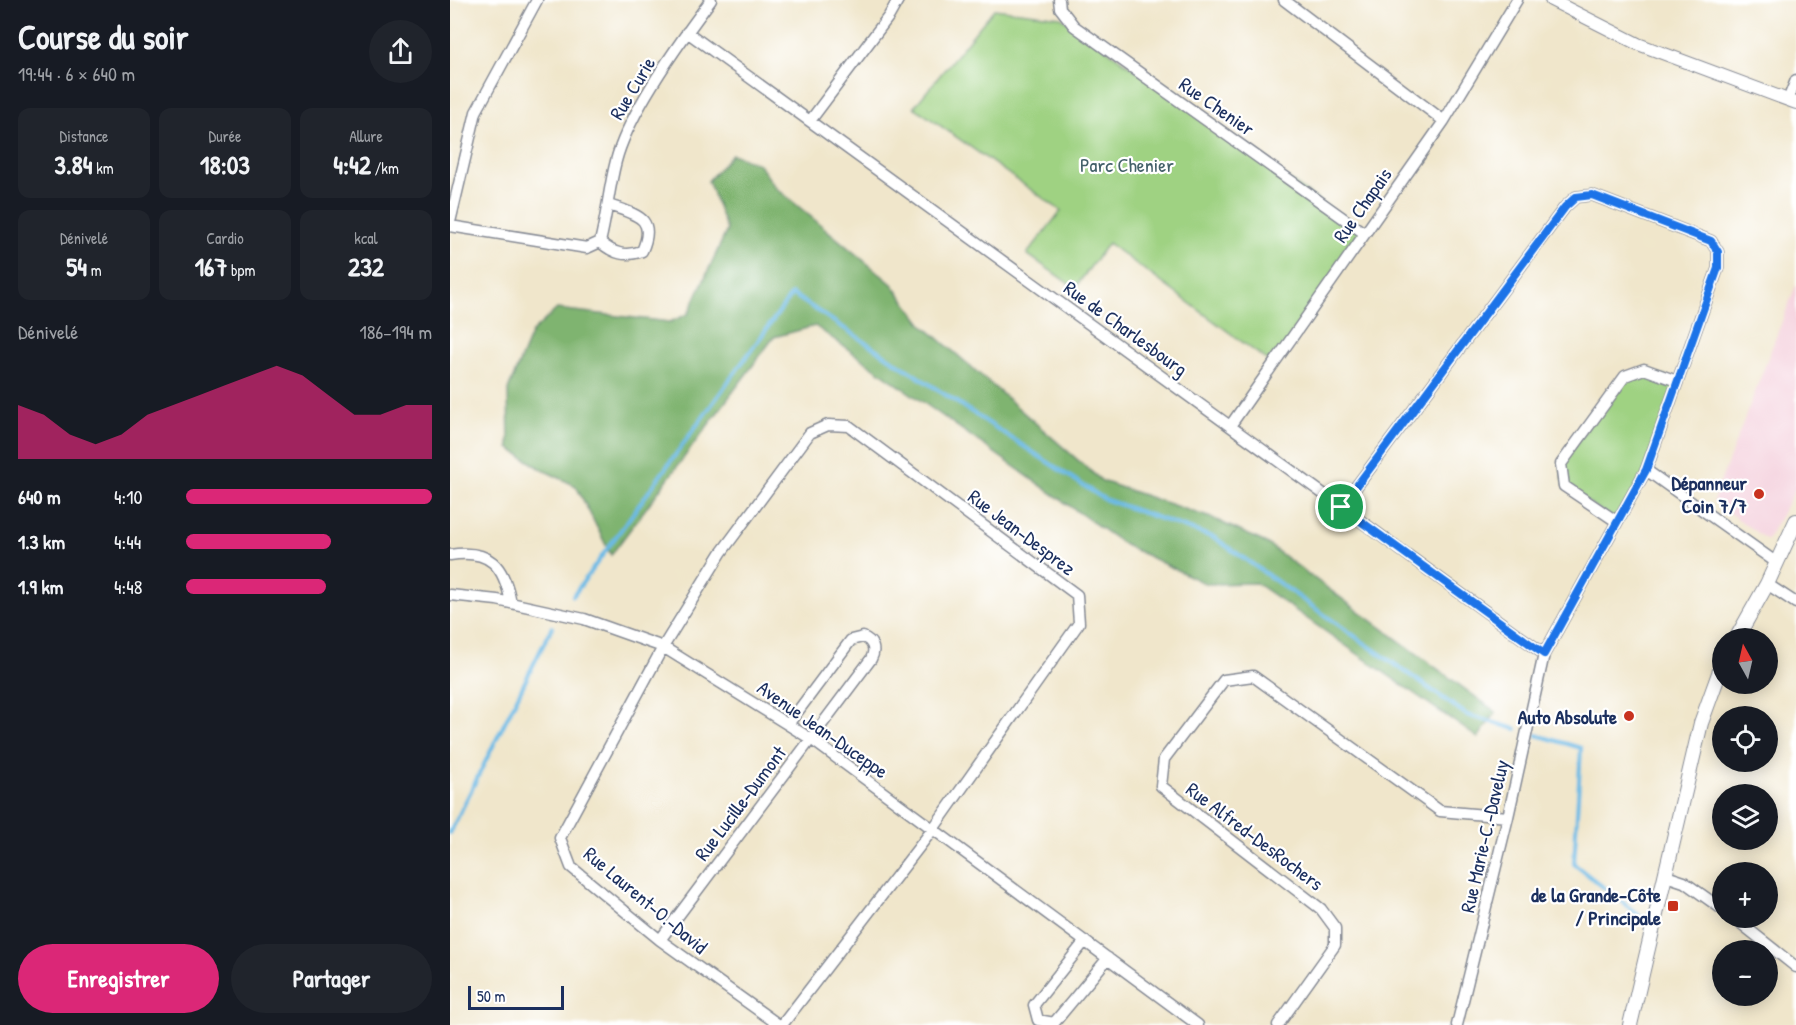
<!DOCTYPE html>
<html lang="fr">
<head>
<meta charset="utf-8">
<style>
  body { margin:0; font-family:"Patrick Hand",sans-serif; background:#20242c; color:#f1f3f6; height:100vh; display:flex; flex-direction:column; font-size:22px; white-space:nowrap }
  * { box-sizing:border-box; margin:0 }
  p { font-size:20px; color:#9ea1a6 }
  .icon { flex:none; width:33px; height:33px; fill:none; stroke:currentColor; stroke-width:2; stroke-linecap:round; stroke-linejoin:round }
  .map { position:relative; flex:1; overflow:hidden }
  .panel { display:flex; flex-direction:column; background:#171b24; width:450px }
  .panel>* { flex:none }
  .needle { width:39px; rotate:352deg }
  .tools { position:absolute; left:1262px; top:628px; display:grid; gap:12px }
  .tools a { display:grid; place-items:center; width:66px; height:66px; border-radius:50%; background:#171b24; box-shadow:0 3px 15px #0003; font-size:30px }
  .scale { position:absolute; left:18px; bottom:15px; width:96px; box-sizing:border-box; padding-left:6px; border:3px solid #1b2f5e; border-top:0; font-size:16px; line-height:21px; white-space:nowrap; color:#1b2f5e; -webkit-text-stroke:4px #fff; paint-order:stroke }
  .pin { position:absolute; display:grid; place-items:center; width:51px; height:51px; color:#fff; margin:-26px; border:3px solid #fff; border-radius:50%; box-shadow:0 2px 6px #0007 }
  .round { display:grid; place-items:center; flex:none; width:63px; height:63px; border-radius:32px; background:#20242c }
  .head { display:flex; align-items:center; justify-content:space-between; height:102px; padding:0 18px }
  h1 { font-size:33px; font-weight:700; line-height:45px }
  .metrics { display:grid; grid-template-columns:repeat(3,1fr); gap:9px; height:102px; padding:6px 18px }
  .metrics div { display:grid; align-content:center; border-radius:12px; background:#20242c; text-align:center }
  .metrics b { font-size:26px; font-weight:700 }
  .metrics small { font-size:16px; font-weight:400 }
  .metrics p { font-size:16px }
  .chart { height:168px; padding:12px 18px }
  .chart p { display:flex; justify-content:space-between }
  .chart svg { width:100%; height:108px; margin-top:6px; fill:#db2777; opacity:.7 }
  .primary-button { display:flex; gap:12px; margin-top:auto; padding:12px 18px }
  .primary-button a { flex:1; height:69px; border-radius:36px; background:#db2777; color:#fff; font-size:24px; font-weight:700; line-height:69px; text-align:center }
  .primary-button a+a { background:#20242c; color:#f1f3f6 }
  ul { padding:0 18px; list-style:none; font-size:20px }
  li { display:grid; grid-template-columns:96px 72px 1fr; align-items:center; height:45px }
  li i { height:15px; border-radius:8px; background:#db2777 }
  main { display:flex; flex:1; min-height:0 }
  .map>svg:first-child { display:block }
  .built { fill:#f4cfdc }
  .green { fill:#9fd282; stroke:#5d8070; stroke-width:1.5 }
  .forest { fill:#7fb470; stroke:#4d7267; stroke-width:1.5 }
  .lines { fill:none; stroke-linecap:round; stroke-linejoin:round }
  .stream { stroke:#6bbae6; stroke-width:4 }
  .minor-casing { stroke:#868a94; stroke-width:13 }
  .tertiary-casing { stroke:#868a94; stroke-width:14 }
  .secondary-casing { stroke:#868a94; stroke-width:16 }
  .minor { stroke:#fff; stroke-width:10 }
  .tertiary { stroke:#fff; stroke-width:12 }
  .secondary { stroke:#fff; stroke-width:14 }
  .route-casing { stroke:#fff; stroke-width:12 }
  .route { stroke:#1a73e8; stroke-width:8 }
  .poi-dot { fill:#c8321e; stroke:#fff; stroke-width:2 }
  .labels { text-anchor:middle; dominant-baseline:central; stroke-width:4.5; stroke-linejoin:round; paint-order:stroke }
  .street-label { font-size:20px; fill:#1b2f5e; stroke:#fff }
  .park-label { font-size:20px; fill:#436069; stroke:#fff }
  .poi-label { font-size:20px; font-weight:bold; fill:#1b2f5e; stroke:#fff; text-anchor:end }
</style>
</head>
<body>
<main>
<section class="panel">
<div class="head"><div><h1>Course du soir</h1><p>19:44 · 6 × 640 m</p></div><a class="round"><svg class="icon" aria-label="share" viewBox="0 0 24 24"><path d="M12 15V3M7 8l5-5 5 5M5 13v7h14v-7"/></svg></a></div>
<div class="metrics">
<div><p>Distance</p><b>3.84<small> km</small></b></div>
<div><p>Durée</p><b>18:03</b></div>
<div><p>Allure</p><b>4:42<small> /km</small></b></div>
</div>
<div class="metrics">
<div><p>Dénivelé</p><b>54<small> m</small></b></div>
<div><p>Cardio</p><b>167<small> bpm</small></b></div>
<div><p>kcal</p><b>232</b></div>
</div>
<div class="chart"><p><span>Dénivelé</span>186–194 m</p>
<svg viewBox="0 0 160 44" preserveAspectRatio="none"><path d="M0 44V22L10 26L20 34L30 38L40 34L50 26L60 22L70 18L80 14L90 10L100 6L110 10L120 18L130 26L140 26L150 22L160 22V44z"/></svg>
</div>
<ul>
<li><b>640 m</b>4:10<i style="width:100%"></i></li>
<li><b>1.3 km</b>4:44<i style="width:59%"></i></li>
<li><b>1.9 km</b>4:48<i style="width:57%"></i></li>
</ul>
<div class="primary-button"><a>Enregistrer</a><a>Partager</a></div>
</section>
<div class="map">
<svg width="1346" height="1025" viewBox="0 0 1346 1025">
  <rect width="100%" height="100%" fill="#fff"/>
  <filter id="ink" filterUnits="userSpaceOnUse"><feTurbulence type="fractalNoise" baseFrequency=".0167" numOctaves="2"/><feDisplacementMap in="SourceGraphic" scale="12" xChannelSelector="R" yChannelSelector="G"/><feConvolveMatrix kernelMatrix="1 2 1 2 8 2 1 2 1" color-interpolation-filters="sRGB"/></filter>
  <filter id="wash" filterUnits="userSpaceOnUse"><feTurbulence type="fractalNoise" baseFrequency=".008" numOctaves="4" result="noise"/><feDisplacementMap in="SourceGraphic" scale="24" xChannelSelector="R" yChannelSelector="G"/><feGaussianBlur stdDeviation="1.35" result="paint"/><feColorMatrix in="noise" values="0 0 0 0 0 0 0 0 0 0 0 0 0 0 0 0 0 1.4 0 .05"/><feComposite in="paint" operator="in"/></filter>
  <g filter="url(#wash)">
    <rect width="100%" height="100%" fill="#f0e6cb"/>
    <path class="built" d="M 1346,285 L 1346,488 L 1317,540 L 1263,501 Z"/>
    <path class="green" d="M 544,9 L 611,17 L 914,233 L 822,364 L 658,243 L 625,288 L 577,254 L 611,211 L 464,107 Z
      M 1194,369 L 1227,381 L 1196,470 L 1166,521 L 1114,486 L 1111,464 L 1175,376 Z"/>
    <path class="forest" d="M 282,154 L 309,164 L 325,187 L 442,284 L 473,325 L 652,481 L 764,519 L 816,543 L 1046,712 L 1028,738 L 806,583 L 756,584 L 675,545 L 365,326 L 324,337 L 161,555 L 126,486 L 93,470 L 59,448 L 58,390 L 82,332 L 107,309 L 220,322 L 238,314 L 277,230 L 258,181 Z"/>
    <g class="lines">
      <path class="stream" d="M 123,596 L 342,294 L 654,499 L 765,538 L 1017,715 L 1066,729
        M 1087,735 L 1131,748 L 1124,864 L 1190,916
        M 0,833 L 102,627"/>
    </g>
  </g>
  <g filter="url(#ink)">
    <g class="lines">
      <defs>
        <path id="minor" d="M 609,0 L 610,8 L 624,26 L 914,233
          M 834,0 L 994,121
          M 237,32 L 1094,654
          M 1338,100 L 1346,80
          M 360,121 L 439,16 L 448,0
          M 0,222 L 26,112 L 87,0
          M 0,226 L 137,248 L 150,242 C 157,215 159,187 166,161 C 178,114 231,40 261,0
          M 150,242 C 164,254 175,257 192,251 C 207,217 186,215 159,205
          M 780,426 L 994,121 L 1067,0
          M 1196,470 L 1327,563
          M 891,507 L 1115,207 L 1126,197 L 1142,195 L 1261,241 L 1268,252 L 1268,268 L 1196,470 L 1094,654 L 1058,817 L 1007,1025
          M 1166,521 L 1114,486 L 1111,464 L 1175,376 L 1194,369 L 1227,381
          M 0,555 C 40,549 54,565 61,603
          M 1317,584 L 1346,603
          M 0,595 L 47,600 L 134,619 L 213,647 L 361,739 L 748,1025
          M 1216,876 L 1234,882 L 1272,909
          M 1284,918 L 1346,967
          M 210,940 L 421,659 C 426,650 423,641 413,637 L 401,640 L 339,723
          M 635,941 L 584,1005 L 588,1020 L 604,1023 L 658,958
          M 329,1025 L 210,940 L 121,867 L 110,838 L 213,647 L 271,553 L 360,433 L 378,425 L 399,426 L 627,595 L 629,623 L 483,829 L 332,1025
          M 828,1025 L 885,945 L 885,928 L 871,909 L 711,786 L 714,759 L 774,680 L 803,676 L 990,811 L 1058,817"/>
        <path id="tertiary" d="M 1101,0 L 1188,44 L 1346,103"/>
        <path id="secondary" d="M 1286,639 L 1317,584 L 1346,521
          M 1180,1025 L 1251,723 L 1272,665"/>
      </defs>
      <use href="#minor" class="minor-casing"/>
      <use href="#tertiary" class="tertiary-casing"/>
      <use href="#secondary" class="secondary-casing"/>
      <use href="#minor" class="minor"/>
      <use href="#tertiary" class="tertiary"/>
      <use href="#secondary" class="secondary"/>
    </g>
  </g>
  <g class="lines" filter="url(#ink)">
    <defs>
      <path id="route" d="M 1142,195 L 1261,241 L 1268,252 L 1268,268 L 1196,470 L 1094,654 L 891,507 L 1115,207 L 1126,197 Z"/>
    </defs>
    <use href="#route" class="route-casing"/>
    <use href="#route" class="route"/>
  </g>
  <g class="poi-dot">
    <circle cx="1309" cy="494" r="6"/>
    <circle cx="1179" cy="716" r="6"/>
    <rect x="1217" y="900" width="12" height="12" rx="3"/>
  </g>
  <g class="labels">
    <g class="street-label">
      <text transform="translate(182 88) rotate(-59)">Rue Curie</text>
      <text transform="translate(767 106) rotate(35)">Rue Chenier</text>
      <text transform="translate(912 205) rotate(-55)">Rue Chapais</text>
      <text transform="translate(676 328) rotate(36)">Rue de Charlesbourg</text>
      <text transform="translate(572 532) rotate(37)">Rue Jean-Desprez</text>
      <text transform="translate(373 729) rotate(35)">Avenue Jean-Duceppe</text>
      <text transform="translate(290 803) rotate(-53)">Rue Lucille-Dumont</text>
      <text transform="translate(805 836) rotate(37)">Rue Alfred-DesRochers</text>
      <text transform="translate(1034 836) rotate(-77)">Rue Marie-C.-Daveluy</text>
      <text transform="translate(196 900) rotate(40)">Rue Laurent-O.-David</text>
    </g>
    <g class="park-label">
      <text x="677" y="164">Parc Chenier</text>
    </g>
    <g class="poi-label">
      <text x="1297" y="482">Dépanneur<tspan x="1297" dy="23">Coin 7/7</tspan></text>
      <text x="1167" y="716">Auto Absolute</text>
      <text x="1211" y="894">de la Grande-Côte<tspan x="1211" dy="23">/ Principale</tspan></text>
    </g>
  </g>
</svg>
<div class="tools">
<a><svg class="needle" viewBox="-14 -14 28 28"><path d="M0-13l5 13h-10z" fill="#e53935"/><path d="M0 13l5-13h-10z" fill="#9ea1a6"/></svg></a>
<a><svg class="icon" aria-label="locate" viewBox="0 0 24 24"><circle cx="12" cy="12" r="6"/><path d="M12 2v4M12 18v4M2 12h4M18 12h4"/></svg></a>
<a><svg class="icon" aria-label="layers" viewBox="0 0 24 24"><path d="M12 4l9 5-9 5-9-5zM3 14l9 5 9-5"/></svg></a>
<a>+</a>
<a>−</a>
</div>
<div class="scale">50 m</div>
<div class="pin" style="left:891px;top:507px;background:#1e9e55"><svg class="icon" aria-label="arrive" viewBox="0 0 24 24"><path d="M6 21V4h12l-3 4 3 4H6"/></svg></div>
</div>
</main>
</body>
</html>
